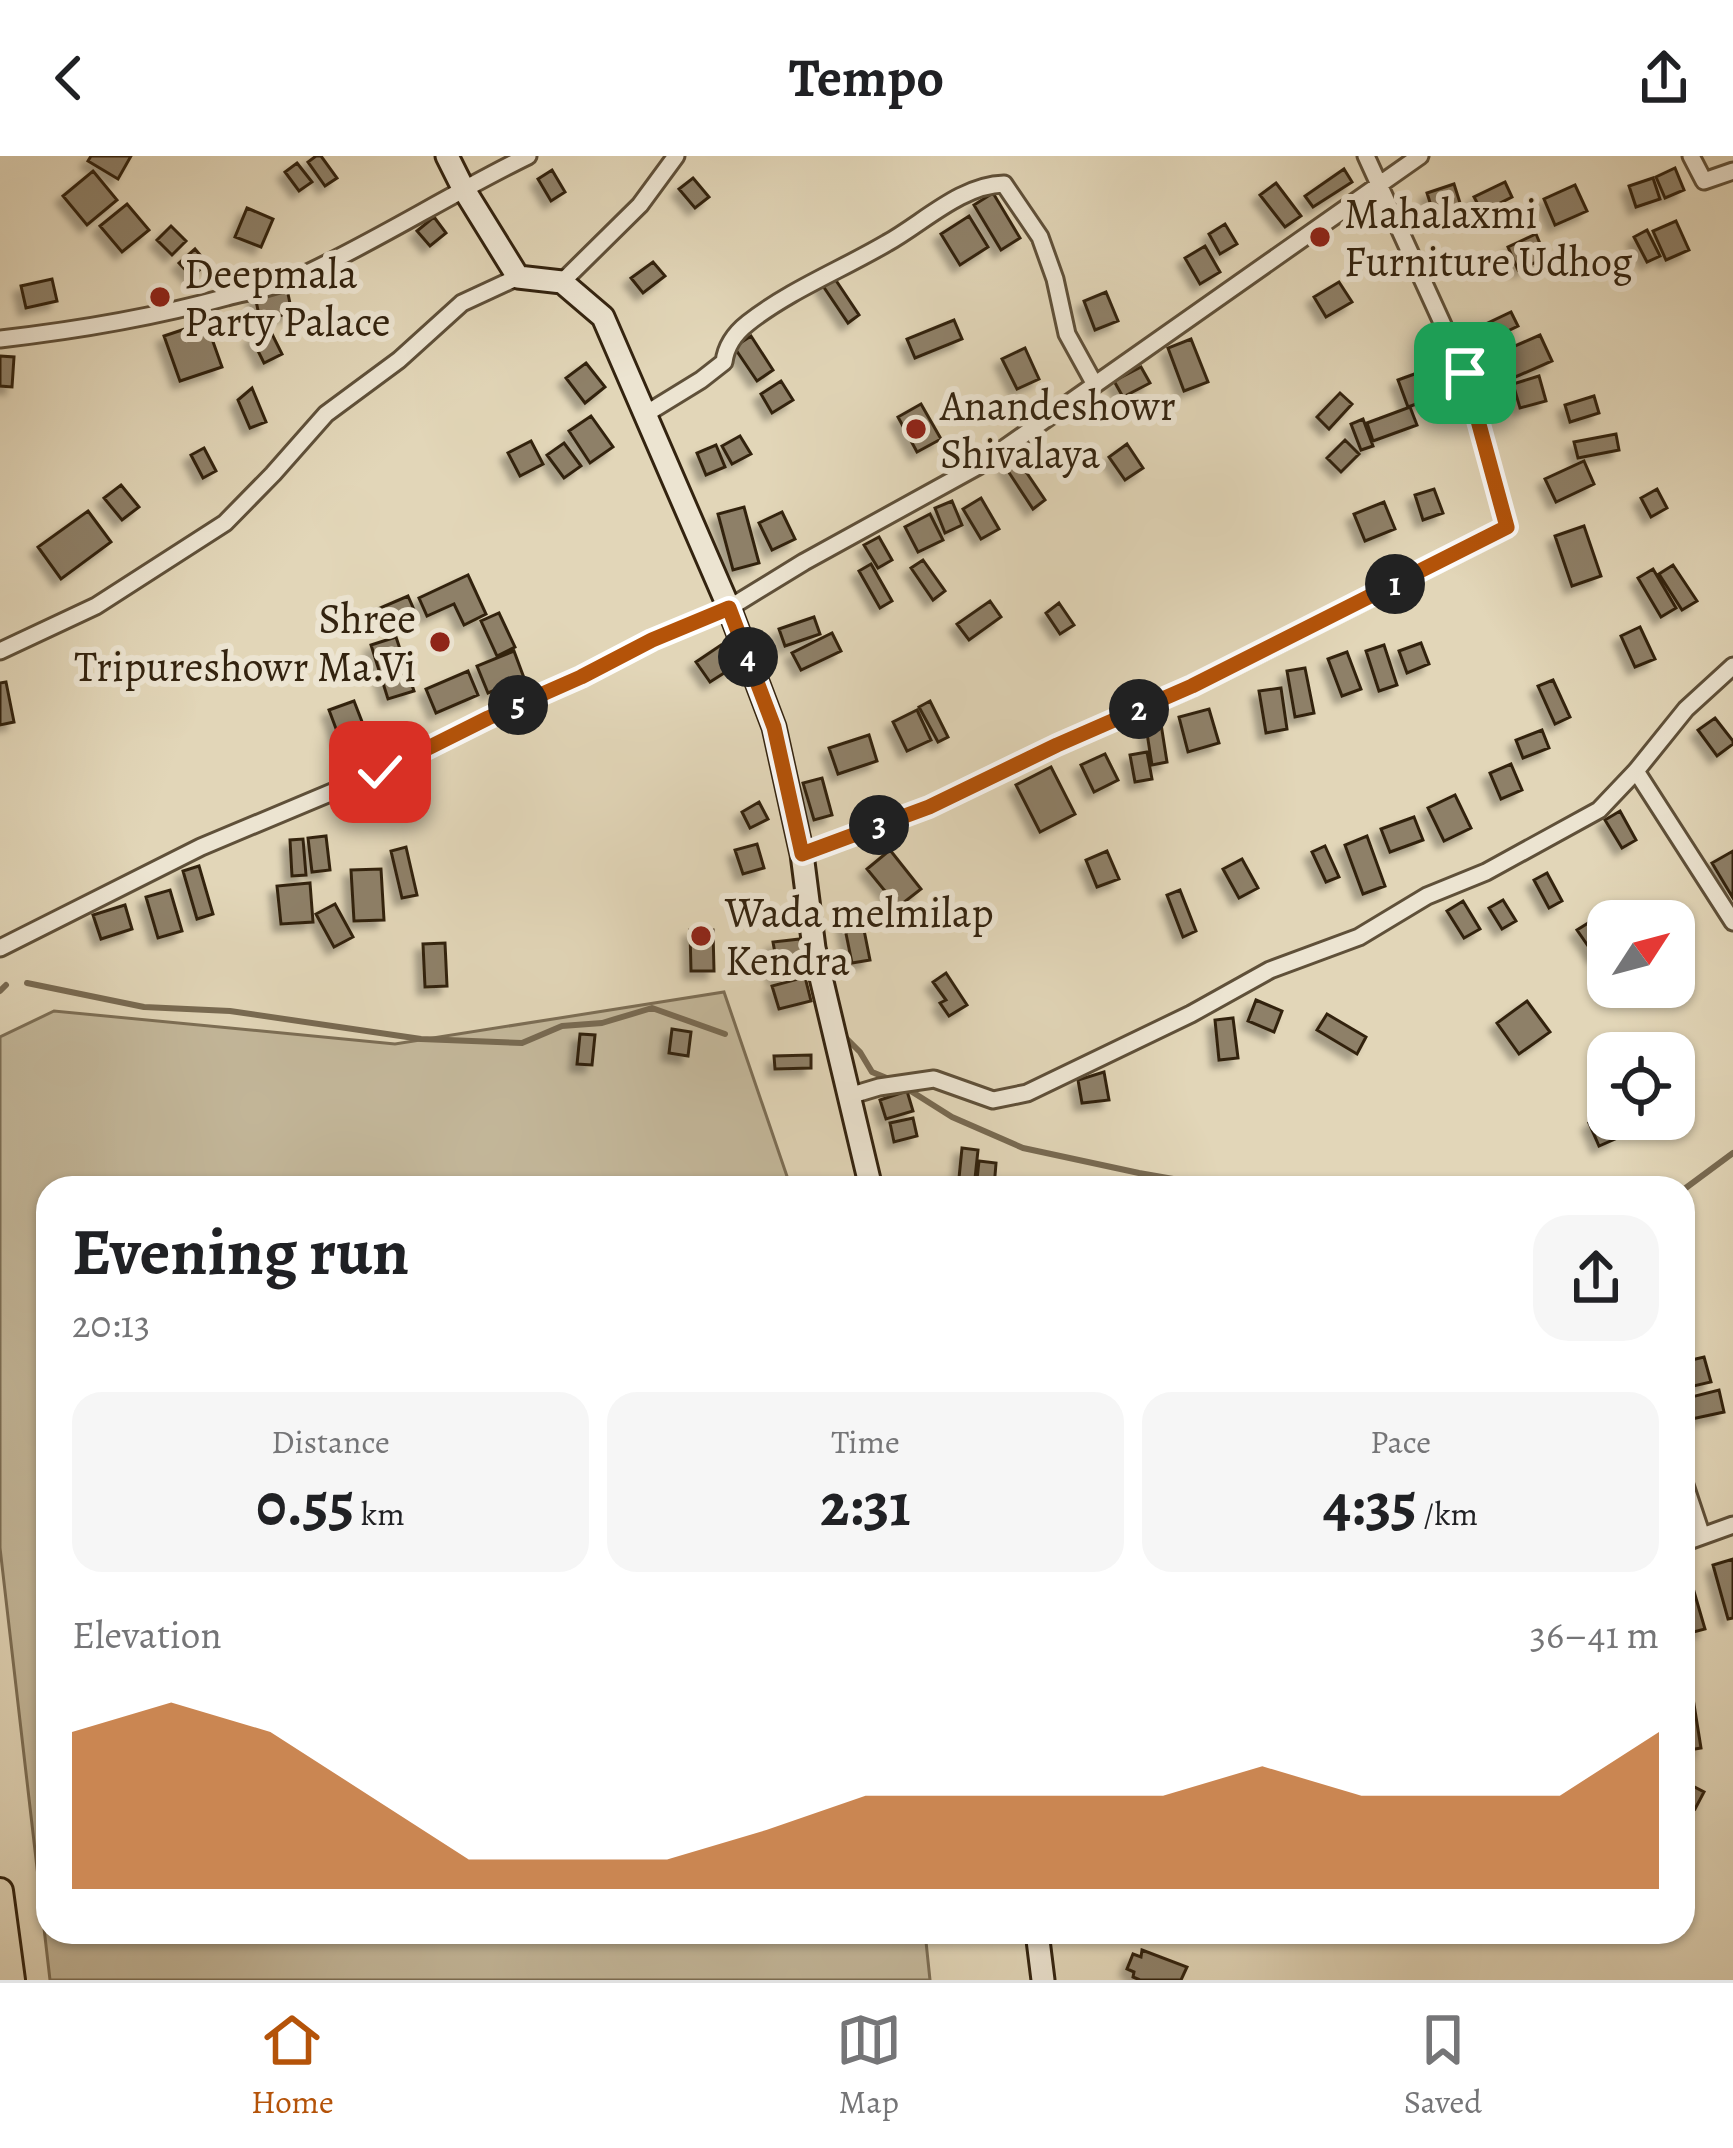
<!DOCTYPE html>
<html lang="en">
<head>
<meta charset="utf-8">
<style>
  body { margin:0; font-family:Alegreya,serif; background:#f6f6f6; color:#202124; height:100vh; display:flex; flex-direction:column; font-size:45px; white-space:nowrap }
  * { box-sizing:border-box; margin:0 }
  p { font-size:39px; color:#757577 }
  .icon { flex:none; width:66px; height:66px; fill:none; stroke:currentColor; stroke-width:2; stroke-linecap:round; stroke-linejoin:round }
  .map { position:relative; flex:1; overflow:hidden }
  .panel { position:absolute; left:36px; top:1020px; width:1659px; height:768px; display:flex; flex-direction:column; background:#fff; border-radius:36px; box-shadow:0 3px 9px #0004 }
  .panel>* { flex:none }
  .needle { width:78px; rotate:54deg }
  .buttons { position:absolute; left:1587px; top:744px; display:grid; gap:24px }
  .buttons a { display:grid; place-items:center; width:108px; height:108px; border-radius:24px; background:#fff; box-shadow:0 3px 9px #0004; font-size:60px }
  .pin { position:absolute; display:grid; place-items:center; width:102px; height:102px; color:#fff; margin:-51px; border-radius:24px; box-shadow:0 6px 18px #0006 }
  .km { position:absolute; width:60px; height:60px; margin:-30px; border-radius:50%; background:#222; color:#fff; font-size:33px; line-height:60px; text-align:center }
  .round { display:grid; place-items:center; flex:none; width:126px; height:126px; border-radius:36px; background:#f6f6f6 }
  .overview { display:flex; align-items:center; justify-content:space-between; height:204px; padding:0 36px }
  h1 { font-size:66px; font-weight:700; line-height:90px }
  .stats { display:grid; grid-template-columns:repeat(3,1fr); gap:18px; height:204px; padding:12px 36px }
  .stats div { display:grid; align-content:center; border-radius:30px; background:#f6f6f6; text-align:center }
  .stats b { font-size:60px; font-weight:700 }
  .stats small { font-size:33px; font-weight:400 }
  .stats p { font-size:33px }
  .chart { height:336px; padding:24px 36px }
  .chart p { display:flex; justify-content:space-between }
  .chart svg { width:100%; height:216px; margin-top:12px; fill:#b45309; opacity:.7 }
  header { display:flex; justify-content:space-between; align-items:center; height:156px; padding:0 36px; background:#fff; font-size:54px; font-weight:700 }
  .tabs { display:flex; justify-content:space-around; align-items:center; height:168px; border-top:3px solid #e0e0e0; background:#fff; font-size:33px; color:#757577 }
  .tabs a { display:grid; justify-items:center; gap:6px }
  .tabs .current { color:#b45309 }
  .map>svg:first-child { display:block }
  .green { fill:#c4b89b; stroke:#7c6e55; stroke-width:3 }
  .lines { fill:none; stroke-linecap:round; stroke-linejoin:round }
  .stream { stroke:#786a52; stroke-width:6 }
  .building { fill:#8e8067; stroke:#33230f; stroke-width:3; filter:url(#shadow) }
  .minor-casing { stroke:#5f5039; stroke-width:21 }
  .secondary-casing { stroke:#33230f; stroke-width:27 }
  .primary-casing { stroke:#33230f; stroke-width:30 }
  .minor { stroke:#ece4d1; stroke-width:15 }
  .secondary { stroke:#ece4d1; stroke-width:21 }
  .primary { stroke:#e2d6b8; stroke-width:24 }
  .route-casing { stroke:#fff; stroke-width:24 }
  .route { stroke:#b45309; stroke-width:15 }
  .poi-dot { fill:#8f2418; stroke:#ece4d1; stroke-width:4.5 }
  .labels { text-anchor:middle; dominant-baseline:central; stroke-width:12; stroke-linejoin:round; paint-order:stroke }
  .poi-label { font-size:42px; fill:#33230f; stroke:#ece4d1; text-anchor:start }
</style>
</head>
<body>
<header><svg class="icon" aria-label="back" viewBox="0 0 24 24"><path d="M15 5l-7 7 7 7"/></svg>Tempo<svg class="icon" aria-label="share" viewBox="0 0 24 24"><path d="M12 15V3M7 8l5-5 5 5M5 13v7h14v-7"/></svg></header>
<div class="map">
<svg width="1733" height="1824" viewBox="0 0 1733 1824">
  <defs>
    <filter id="shadow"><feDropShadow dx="-7" dy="7" stdDeviation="3" flood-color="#0004"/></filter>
  </defs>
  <rect width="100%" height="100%" fill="#e2d6b8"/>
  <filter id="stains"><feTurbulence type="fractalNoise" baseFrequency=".00167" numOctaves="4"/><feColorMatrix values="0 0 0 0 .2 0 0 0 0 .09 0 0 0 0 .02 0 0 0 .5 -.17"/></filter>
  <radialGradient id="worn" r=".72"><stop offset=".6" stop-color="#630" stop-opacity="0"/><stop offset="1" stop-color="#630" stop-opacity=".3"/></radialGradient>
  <path class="green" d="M 724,836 L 791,1032 L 48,1032 L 48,1776 L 925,1776 L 930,1824 L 50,1824 L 0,1392 L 0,881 L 54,855 L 395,888 Z"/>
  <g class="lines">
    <path class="stream" d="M 27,827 L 144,851 L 230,855 L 421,883 L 522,887 L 562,870 L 602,867 L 652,852 L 725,878
      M 0,835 L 6,829
      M 846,882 L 860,896 L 872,916 L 889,923
      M 906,932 L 952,961 L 1023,992 L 1139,1017 L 1179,1024 L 1364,1023 L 1399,1032
      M 1683,1034 L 1733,997"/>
  </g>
  <path class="building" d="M 91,0 L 131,0 L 118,23 L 88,5 Z
    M 316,0 L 321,0 L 337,22 L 325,30 L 308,6 Z
    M 297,7 L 312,26 L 299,35 L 285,16 Z
    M 1675,12 L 1684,34 L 1665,42 L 1656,21 Z
    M 1344,13 L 1352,26 L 1313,51 L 1305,40 Z
    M 552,14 L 565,36 L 551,45 L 538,23 Z
    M 93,15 L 117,44 L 87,69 L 63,40 Z
    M 693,22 L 709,41 L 695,52 L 679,33 Z
    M 1653,22 L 1660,43 L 1636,51 L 1629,30 Z
    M 1505,26 L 1512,41 L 1482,56 L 1474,41 Z
    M 1276,27 L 1301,60 L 1285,71 L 1260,39 Z
    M 1454,28 L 1461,50 L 1434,59 L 1427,37 Z
    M 1575,29 L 1587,55 L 1555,69 L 1544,43 Z
    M 993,37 L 1020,82 L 1001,94 L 974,49 Z
    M 127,48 L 149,74 L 122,96 L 100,70 Z
    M 247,52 L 273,63 L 261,91 L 235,81 Z
    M 969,60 L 988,91 L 960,109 L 941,78 Z
    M 434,61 L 446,77 L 430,90 L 417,75 Z
    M 1676,65 L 1689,94 L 1666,104 L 1653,75 Z
    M 1225,68 L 1237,88 L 1220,98 L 1209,78 Z
    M 171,70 L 186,85 L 172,99 L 157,84 Z
    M 1647,74 L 1660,100 L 1647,106 L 1634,81 Z
    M 1536,78 L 1546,102 L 1518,114 L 1508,91 Z
    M 1205,90 L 1220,116 L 1200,128 L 1185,102 Z
    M 195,93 L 207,107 L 192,121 L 179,107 Z
    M 653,106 L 665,120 L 643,137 L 631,122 Z
    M 833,120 L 859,159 L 848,167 L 821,127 Z
    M 52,123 L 57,145 L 26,152 L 21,130 Z
    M 1339,126 L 1352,146 L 1326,161 L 1314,141 Z
    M 287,133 L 292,157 L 260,164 L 255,140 Z
    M 1106,136 L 1118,165 L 1095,174 L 1084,145 Z
    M 1511,156 L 1518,170 L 1495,181 L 1488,167 Z
    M 954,164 L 962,183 L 915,202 L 907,183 Z
    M 206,166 L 222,211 L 180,225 L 164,180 Z
    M 269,172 L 282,198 L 264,207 L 251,181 Z
    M 1540,179 L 1552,205 L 1513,222 L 1501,196 Z
    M 751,180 L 773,214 L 757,225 L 734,191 Z
    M 1191,183 L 1208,226 L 1184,235 L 1168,192 Z
    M 1025,192 L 1039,223 L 1017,233 L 1002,203 Z
    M 0,200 L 14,201 L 12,231 L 0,230 Z
    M 586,207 L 605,231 L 585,247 L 566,222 Z
    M 1141,211 L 1150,227 L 1123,241 L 1114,225 Z
    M 1420,216 L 1430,243 L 1408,251 L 1398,224 Z
    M 1539,220 L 1546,245 L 1520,252 L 1513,228 Z
    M 781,225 L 793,244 L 772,257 L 761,238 Z
    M 252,232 L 266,266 L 250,272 L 238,244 Z
    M 1340,237 L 1352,248 L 1329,273 L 1317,261 Z
    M 1594,240 L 1599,257 L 1570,266 L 1565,249 Z
    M 921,248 L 941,283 L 917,296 L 898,261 Z
    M 1410,251 L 1417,269 L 1373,285 L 1367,267 Z
    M 591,260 L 613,291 L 590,307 L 569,275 Z
    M 1363,263 L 1373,290 L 1361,294 L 1351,268 Z
    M 1616,278 L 1619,294 L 1578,302 L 1574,286 Z
    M 740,280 L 751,298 L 732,308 L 722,290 Z
    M 1345,284 L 1359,298 L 1341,316 L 1327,302 Z
    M 531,285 L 543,308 L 520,320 L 508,297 Z
    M 564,287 L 581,310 L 564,322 L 547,299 Z
    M 1127,288 L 1143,312 L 1125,324 L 1109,301 Z
    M 716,289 L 725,311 L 706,319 L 697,297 Z
    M 204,292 L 216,315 L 203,322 L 191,299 Z
    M 1016,301 L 1045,344 L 1033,353 L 1004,309 Z
    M 1584,305 L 1594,328 L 1556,346 L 1545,323 Z
    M 121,329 L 139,351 L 122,364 L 104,342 Z
    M 1434,333 L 1443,357 L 1423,364 L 1415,339 Z
    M 1657,333 L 1667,352 L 1651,361 L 1641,342 Z
    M 981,342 L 999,373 L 981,383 L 963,353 Z
    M 952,345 L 962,369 L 945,377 L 935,352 Z
    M 1384,346 L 1395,373 L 1365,385 L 1354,358 Z
    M 744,351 L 759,407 L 733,414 L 718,358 Z
    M 88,355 L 111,386 L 61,423 L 38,391 Z
    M 782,356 L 795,383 L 772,394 L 759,367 Z
    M 930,358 L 943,384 L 918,396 L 905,371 Z
    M 1584,370 L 1601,420 L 1572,430 L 1555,380 Z
    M 879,381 L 892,404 L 878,412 L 864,389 Z
    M 923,404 L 945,435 L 933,444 L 911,412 Z
    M 871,408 L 892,445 L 880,452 L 859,415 Z
    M 1673,409 L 1697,445 L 1682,454 L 1659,418 Z
    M 1653,413 L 1676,452 L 1661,461 L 1638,422 Z
    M 468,419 L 486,458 L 464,469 L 454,448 L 427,460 L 419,442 Z
    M 408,440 L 415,456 L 380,471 L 373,455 Z
    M 990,445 L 1001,461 L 969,484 L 957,468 Z
    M 1059,447 L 1074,469 L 1060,478 L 1046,457 Z
    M 499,457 L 515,491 L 497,500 L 481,465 Z
    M 814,461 L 820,478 L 785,490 L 779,473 Z
    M 1640,471 L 1655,503 L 1635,511 L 1621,480 Z
    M 832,477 L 841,495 L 801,514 L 792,497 Z
    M 396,481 L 414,535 L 388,543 L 371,489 Z
    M 1421,487 L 1429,508 L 1407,517 L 1399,495 Z
    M 721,489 L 735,510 L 710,526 L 696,506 Z
    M 1384,489 L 1397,529 L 1379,535 L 1366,495 Z
    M 514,495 L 524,522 L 488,537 L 477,510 Z
    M 1347,496 L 1361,533 L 1342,540 L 1328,503 Z
    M 1305,512 L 1314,557 L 1295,561 L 1287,515 Z
    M 468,515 L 478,539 L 436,557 L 426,533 Z
    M 1553,524 L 1570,561 L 1555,568 L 1538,530 Z
    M 6,526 L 14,566 L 0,569 L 0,527 Z
    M 1281,532 L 1287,573 L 1266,577 L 1259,535 Z
    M 354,545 L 366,576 L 341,586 L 329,554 Z
    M 930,545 L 948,581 L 938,586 L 919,551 Z
    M 1209,553 L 1219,587 L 1188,596 L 1179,561 Z
    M 917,554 L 931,584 L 907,595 L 893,566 Z
    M 1715,562 L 1733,585 L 1733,588 L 1717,600 L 1698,574 Z
    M 1161,568 L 1167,606 L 1152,609 L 1146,571 Z
    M 1542,574 L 1549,592 L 1523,602 L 1516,584 Z
    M 869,579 L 877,605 L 838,618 L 829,592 Z
    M 1147,596 L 1152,623 L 1135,626 L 1130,599 Z
    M 1105,598 L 1118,624 L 1094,636 L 1081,609 Z
    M 1511,608 L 1522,634 L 1501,643 L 1490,617 Z
    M 1051,611 L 1075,658 L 1040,676 L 1016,629 Z
    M 822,622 L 832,659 L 814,664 L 803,627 Z
    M 1455,639 L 1471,672 L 1444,685 L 1428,652 Z
    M 759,646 L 768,663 L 750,672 L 742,656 Z
    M 1620,655 L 1636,684 L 1622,692 L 1605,664 Z
    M 1414,661 L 1423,684 L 1390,696 L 1381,673 Z
    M 326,680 L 330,714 L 312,716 L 308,682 Z
    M 1367,680 L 1385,730 L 1363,738 L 1345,689 Z
    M 303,683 L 306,719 L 292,720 L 290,684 Z
    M 757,688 L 764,712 L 743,718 L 735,694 Z
    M 1325,690 L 1339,721 L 1326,726 L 1312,696 Z
    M 406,691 L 417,739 L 402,742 L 391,695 Z
    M 890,694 L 921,733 L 898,751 L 867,713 Z
    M 1107,695 L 1119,723 L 1097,731 L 1086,704 Z
    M 1733,695 L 1733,742 L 1712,707 Z
    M 1242,703 L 1258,732 L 1239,742 L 1223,713 Z
    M 199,710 L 213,758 L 197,763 L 183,715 Z
    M 381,713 L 384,764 L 354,765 L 351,714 Z
    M 1547,717 L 1562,745 L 1549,752 L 1534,724 Z
    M 310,727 L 313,766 L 281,768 L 277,730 Z
    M 170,734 L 182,775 L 158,782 L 146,741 Z
    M 1180,734 L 1196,775 L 1183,781 L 1167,739 Z
    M 1503,744 L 1516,765 L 1502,773 L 1489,752 Z
    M 1463,745 L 1480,773 L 1464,782 L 1447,755 Z
    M 335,748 L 353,781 L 334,791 L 316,758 Z
    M 125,749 L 132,773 L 101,783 L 93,759 Z
    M 1609,754 L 1616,765 L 1608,765 L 1608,792 L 1595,800 L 1577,774 Z
    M 861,759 L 870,804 L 852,807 L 843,763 Z
    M 690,774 L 713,774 L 714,815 L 691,815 Z
    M 800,783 L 802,800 L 776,803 L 773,786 Z
    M 445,787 L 447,830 L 425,831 L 423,788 Z
    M 796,803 L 799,818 L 775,823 L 772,807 Z
    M 946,817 L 967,849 L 949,860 L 940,847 L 946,844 L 933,826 Z
    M 805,821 L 811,845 L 779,853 L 772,830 Z
    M 1256,844 L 1282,855 L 1274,876 L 1248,865 Z
    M 1527,845 L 1550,876 L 1519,898 L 1497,867 Z
    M 1327,858 L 1366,881 L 1357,898 L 1317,874 Z
    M 1233,862 L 1238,902 L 1219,904 L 1215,864 Z
    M 672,873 L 691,876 L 688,900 L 669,897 Z
    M 580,878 L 595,879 L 592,909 L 577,908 Z
    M 811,899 L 811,912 L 775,913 L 774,900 Z
    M 1104,916 L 1109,944 L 1082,947 L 1078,924 Z
    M 907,935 L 913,955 L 886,963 L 880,944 Z
    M 1605,961 L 1615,983 L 1599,990 L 1589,967 Z
    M 913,962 L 917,980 L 894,986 L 890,967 Z
    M 962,992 L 978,994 L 974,1032 L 958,1032 Z
    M 979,1005 L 996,1007 L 994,1032 L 976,1032 Z
    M 1704,1201 L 1711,1226 L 1685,1232 L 1683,1206 Z
    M 1719,1234 L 1724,1256 L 1687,1264 L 1683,1243 Z
    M 1733,1403 L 1733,1462 L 1728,1463 L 1713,1409 Z
    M 1688,1415 L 1705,1473 L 1686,1478 L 1683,1469 L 1683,1417 Z
    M 1692,1536 L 1701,1592 L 1683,1595 L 1683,1537 Z
    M 1683,1625 L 1704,1636 L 1695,1653 L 1683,1647 Z
    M 1142,1794 L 1187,1811 L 1181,1824 L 1140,1824 L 1133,1821 L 1134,1816 L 1127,1813 L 1133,1798 L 1141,1801 Z"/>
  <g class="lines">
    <defs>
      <path id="minor" d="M 1691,0 L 1704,25 L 1733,15
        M 562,126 L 640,49 L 676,0
        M 0,183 C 79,174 151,162 227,141 C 251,135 277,131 299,121 C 377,85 450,38 528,0
        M 644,259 L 701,224 L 724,206 C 726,190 734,178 748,167 C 790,134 841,114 887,87 C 923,67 961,29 1004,28 L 1040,81 L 1055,123 L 1067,178 L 1094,227
        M 0,495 L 96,450 L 225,367 L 273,318 L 326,258 L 399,204 L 462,147 L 518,121
        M 1636,615 L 1733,766
        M 802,698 L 929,651 L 1057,589 L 1192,531 L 1507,372 L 1465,217 L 1366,0
        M 0,792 L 201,691 L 380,616 L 488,562 L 581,521 L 652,484 L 729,452 L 804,406 L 982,308 L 1420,0
        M 849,940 L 879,931 L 934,923 L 993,944 L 1027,937 L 1191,858 L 1270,814 L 1359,781 L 1427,740 L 1486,716 L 1599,654 L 1636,615 L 1686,553 L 1733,510
        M 1683,1323 L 1702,1380
        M 1683,1387 L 1733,1369"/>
      <path id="secondary" d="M 447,0 L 463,32 L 518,121 L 562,126 L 603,161 L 729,452 L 774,571 L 802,698 L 814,792 L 871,1032
        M 1037,1776 L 1043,1824"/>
      <path id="primary" d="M 0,1735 L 12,1824"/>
    </defs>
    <use href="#minor" class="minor-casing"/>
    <use href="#secondary" class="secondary-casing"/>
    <use href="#primary" class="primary-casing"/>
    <use href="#minor" class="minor"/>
    <use href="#secondary" class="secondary"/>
    <use href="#primary" class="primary"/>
  </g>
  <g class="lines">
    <defs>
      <path id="route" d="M 380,616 L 488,562 L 581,521 L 652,484 L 729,452 L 774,571 L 802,698 L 929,651 L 1057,589 L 1192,530 L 1507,371 L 1465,217"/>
    </defs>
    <use href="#route" class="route-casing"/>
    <use href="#route" class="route"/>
  </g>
  <g class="poi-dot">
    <circle cx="1320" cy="81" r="12"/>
    <circle cx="160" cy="141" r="12"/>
    <circle cx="916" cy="273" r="12"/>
    <circle cx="440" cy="486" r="12"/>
    <circle cx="701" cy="780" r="12"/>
  </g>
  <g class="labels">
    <g class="poi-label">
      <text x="1344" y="57">Mahalaxmi<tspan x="1344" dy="48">Furniture Udhog</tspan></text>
      <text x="184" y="117">Deepmala<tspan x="184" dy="48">Party Palace</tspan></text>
      <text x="940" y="249">Anandeshowr<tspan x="940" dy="48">Shivalaya</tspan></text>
      <text x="416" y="462" text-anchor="end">Shree<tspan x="416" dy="48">Tripureshowr Ma.Vi</tspan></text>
      <text x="725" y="756">Wada melmilap<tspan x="725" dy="48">Kendra</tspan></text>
    </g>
  </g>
  <rect width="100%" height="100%" filter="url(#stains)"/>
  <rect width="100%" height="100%" fill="url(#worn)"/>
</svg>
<div class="buttons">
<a><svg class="needle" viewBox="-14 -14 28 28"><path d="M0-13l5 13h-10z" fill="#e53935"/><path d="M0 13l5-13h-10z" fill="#757577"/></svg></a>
<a><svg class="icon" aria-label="locate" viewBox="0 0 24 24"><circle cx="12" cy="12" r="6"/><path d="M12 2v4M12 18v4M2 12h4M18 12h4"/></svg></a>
</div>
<div class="pin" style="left:1465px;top:217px;background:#1e9e55"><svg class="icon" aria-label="arrive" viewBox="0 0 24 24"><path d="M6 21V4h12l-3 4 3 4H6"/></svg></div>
<div class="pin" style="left:380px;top:616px;background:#d93025"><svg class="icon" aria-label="check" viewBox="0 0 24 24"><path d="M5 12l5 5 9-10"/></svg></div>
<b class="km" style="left:1395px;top:428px">1</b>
<b class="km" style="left:1139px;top:553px">2</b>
<b class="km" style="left:879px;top:669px">3</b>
<b class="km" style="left:748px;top:501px">4</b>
<b class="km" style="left:518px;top:549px">5</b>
<section class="panel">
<div class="overview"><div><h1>Evening run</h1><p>20:13</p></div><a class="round"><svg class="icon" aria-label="share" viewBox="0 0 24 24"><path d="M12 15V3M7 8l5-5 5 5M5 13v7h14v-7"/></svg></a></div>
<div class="stats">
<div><p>Distance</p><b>0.55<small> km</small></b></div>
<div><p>Time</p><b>2:31</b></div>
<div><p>Pace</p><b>4:35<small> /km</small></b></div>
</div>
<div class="chart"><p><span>Elevation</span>36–41 m</p>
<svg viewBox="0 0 160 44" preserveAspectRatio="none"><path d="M0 44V12L10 6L20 12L30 25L40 38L50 38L60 38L70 32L80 25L90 25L100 25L110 25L120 19L130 25L140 25L150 25L160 12V44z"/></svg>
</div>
</section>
</div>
<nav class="tabs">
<a class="current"><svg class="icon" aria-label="home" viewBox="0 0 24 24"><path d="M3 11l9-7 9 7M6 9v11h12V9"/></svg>Home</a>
<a><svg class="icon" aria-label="map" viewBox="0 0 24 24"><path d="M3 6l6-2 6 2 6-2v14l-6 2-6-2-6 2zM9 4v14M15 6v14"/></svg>Map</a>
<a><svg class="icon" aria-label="saved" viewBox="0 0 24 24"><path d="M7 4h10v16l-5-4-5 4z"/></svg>Saved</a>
</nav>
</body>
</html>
